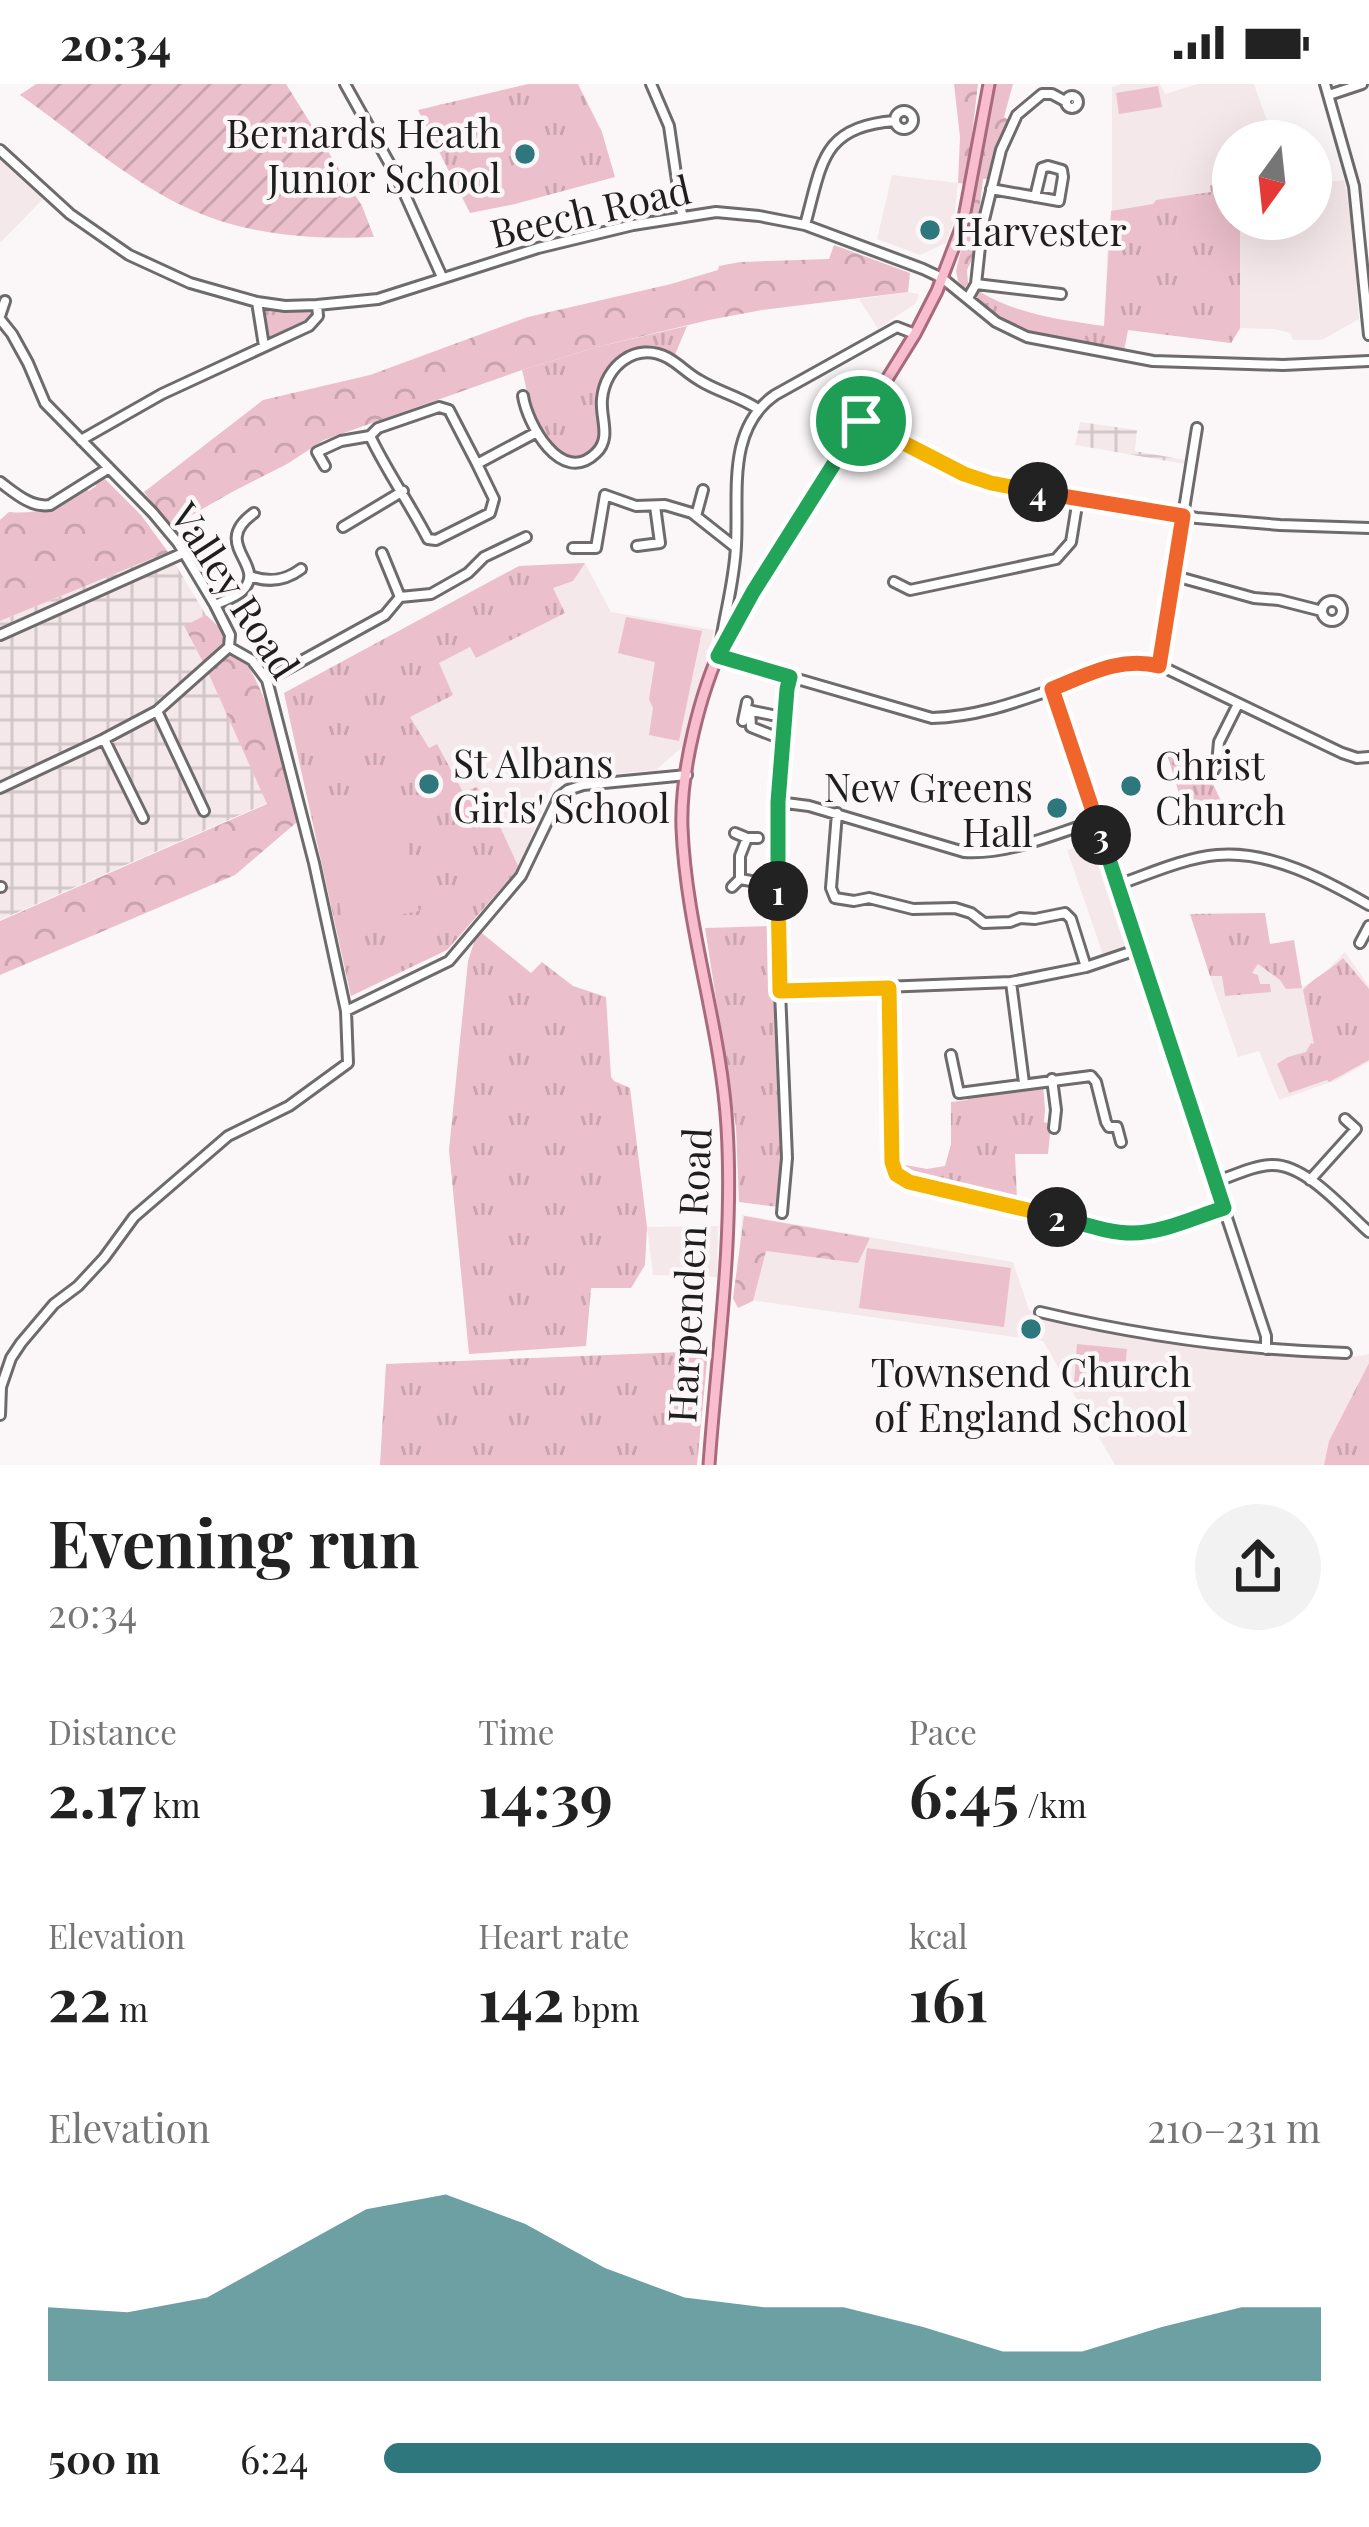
<!DOCTYPE html>
<html lang="en">
<head>
<meta charset="utf-8">
<style>
  body { margin:0; font-family:"Playfair Display",serif; background:#f2f2f2; color:#222; height:100vh; display:flex; flex-direction:column; font-size:45px; white-space:nowrap }
  * { box-sizing:border-box; margin:0 }
  p { font-size:39px; color:#767676 }
  .icon { flex:none; width:66px; height:66px; fill:none; stroke:currentColor; stroke-width:2; stroke-linecap:round; stroke-linejoin:round }
  .map { position:relative; height:1381px; overflow:hidden }
  .panel { display:flex; flex-direction:column; background:#fff; flex:1 }
  .panel>* { flex:none }
  .needle { width:78px; rotate:195deg }
  .buttons { position:absolute; left:1212px; top:36px; display:grid; gap:24px }
  .buttons a { display:grid; place-items:center; width:120px; height:120px; border-radius:50%; background:#fff; box-shadow:0 12px 48px #0002; font-size:60px }
  .pin { position:absolute; display:grid; place-items:center; width:102px; height:102px; color:#fff; margin:-51px; border:6px solid #fff; border-radius:50%; box-shadow:0 3px 12px #0007 }
  .km { position:absolute; width:60px; height:60px; margin:-30px; border-radius:50%; background:#222; color:#fff; font-size:33px; line-height:60px; text-align:center }
  .round { display:grid; place-items:center; flex:none; width:126px; height:126px; border-radius:63px; background:#f2f2f2 }
  .headline { display:flex; align-items:center; justify-content:space-between; height:204px; padding:0 48px }
  h1 { font-size:66px; font-weight:700; line-height:90px }
  .figures { display:grid; grid-template-columns:repeat(3,1fr); gap:18px; height:204px; padding:12px 48px }
  .figures div { display:grid; align-content:center }
  .figures b { font-size:60px; font-weight:700 }
  .figures small { font-size:33px; font-weight:400 }
  .figures p { font-size:33px }
  .chart { height:336px; padding:24px 48px }
  .chart p { display:flex; justify-content:space-between }
  .chart svg { width:100%; height:216px; margin-top:12px; fill:#2e787d; opacity:.7 }
  ul { padding:0 48px; list-style:none; font-size:39px }
  li { display:grid; grid-template-columns:192px 144px 1fr; align-items:center; height:90px }
  li i { height:30px; border-radius:15px; background:#2e787d }
  .status { display:flex; justify-content:space-between; align-items:center; height:84px; padding:0 60px; background:#fff; direction:ltr }
  .status svg { height:33px; fill:currentColor }
  .map>svg:first-child { display:block }
  .built { fill:#f5e8eb }
  .industrial { fill:url(#industrial-grid) }
  .grass { fill:url(#grass-tufts) }
  .forest { fill:url(#forest-crowns) }
  .garden { fill:url(#garden-furrows) }
  .pitch { fill:#ebbfcb }
  .lines { fill:none; stroke-linecap:round; stroke-linejoin:round }
  .minor-casing { stroke:#6e6b6c; stroke-width:14 }
  .major-casing { stroke:#a96a7d; stroke-width:15 }
  .minor { stroke:#fff; stroke-width:8 }
  .major { stroke:#f8bed0; stroke-width:9 }
  .split-1-casing { stroke:#fff; stroke-width:24 }
  .split-2-casing { stroke:#fff; stroke-width:24 }
  .split-3-casing { stroke:#fff; stroke-width:24 }
  .split-4-casing { stroke:#fff; stroke-width:24 }
  .split-5-casing { stroke:#fff; stroke-width:24 }
  .split-1 { stroke:#22a559; stroke-width:15 }
  .split-2 { stroke:#f5b400; stroke-width:15 }
  .split-3 { stroke:#22a559; stroke-width:15 }
  .split-4 { stroke:#f0652b; stroke-width:15 }
  .split-5 { stroke:#f5b400; stroke-width:15 }
  .poi-dot { fill:#2e787d; stroke:#fbf7f8; stroke-width:4.5 }
  .labels { text-anchor:middle; dominant-baseline:central; stroke-width:9; stroke-linejoin:round; paint-order:stroke }
  .poi-label { font-size:39px; fill:#1f1e1e; stroke:#fbf7f8; text-anchor:start }
  .street-label { font-size:39px; fill:#1f1e1e; stroke:#fbf7f8 }
</style>
</head>
<body>
<div class="status"><b>20:34</b><svg viewBox="0 0 49 12"><path d="M0 12V9h3v3zM5 12V6h3v6zM10 12V3h3v9zM15 12V0h3v12zM26 1h20v11H26zM47 4h2v5h-2z"/></svg></div>
<div class="map">
<svg width="1369" height="1381" viewBox="0 0 1369 1381">
  <defs>
    <pattern id="industrial-grid" width="8" height="8" patternUnits="userSpaceOnUse" patternTransform="scale(3)"><rect width="8" height="8" fill="#f5e8eb"/><path d="M0 4h8M4 0v8" fill="none" stroke="#d2c7c9"/></pattern>
    <pattern id="grass-tufts" width="24" height="20" patternUnits="userSpaceOnUse" patternTransform="scale(3)"><rect width="24" height="20" fill="#ebbfcb"/><path d="M3 7l-1-3M5 7V3M7 7l1-3M15 17l-1-3M17 17v-4M19 17l1-3" fill="none" stroke="#c9a4ae"/></pattern>
    <pattern id="forest-crowns" width="20" height="18" patternUnits="userSpaceOnUse" patternTransform="scale(3)"><rect width="20" height="18" fill="#ebbfcb"/><path d="M2 6a3 3 0 1 1 6 0M12 15a3 3 0 1 1 6 0" fill="none" stroke="#c9a4ae"/></pattern>
    <pattern id="garden-furrows" width="10" height="10" patternUnits="userSpaceOnUse" patternTransform="scale(3)"><rect width="10" height="10" fill="#ebbfcb"/><path d="M-1 1l2-2M0 10L10 0M9 11l2-2" fill="none" stroke="#c9a4ae"/></pattern>
  </defs>
  <rect width="100%" height="100%" fill="#fbf7f8"/>
  <path class="built" d="M 1121,0 L 1160,0 L 1165,10 L 1197,0 L 1254,0 L 1274,57 L 1233,57 L 1233,135 L 1311,135 L 1311,100 L 1344,96 L 1352,141 L 1359,235 L 1322,256 L 1293,256 L 1290,249 L 1274,245 L 1241,244 L 1231,259 L 1105,242 L 1107,171 L 1112,133 L 1112,3 Z
    M 0,73 L 43,115 L 1,158 L 0,157 Z
    M 892,91 L 958,99 L 954,137 L 946,159 L 920,171 L 877,155 Z
    M 908,208 L 919,210 L 916,219 L 878,245 L 859,215 Z
    M 585,479 L 611,528 L 714,546 L 688,658 L 656,686 L 580,693 L 564,687 L 555,693 L 519,784 L 447,866 L 351,912 L 284,609 L 519,482 Z
    M 1097,756 L 1132,862 L 1103,871 L 1067,766 Z
    M 1345,868 L 1369,902 L 1369,978 L 1337,996 L 1279,1016 L 1259,967 L 1238,973 L 1210,892 L 1252,889 L 1258,880 L 1281,896 L 1302,904 L 1324,889 Z
    M 742,1131 L 1013,1178 L 1029,1226 L 1046,1232 L 1181,1259 L 1291,1270 L 1351,1273 L 1369,1270 L 1369,1279 L 1329,1357 L 1324,1381 L 1115,1381 L 1043,1257 L 736,1214 Z
    M 718,1142 L 717,1193 L 653,1191 L 647,1143 Z"/>
  <path class="industrial" d="M 1080,338 L 1137,346 L 1135,367 L 1185,376 L 1185,380 L 1075,361 Z
    M 168,468 L 206,531 L 184,543 L 206,584 L 267,719 L 0,836 L 0,537 Z"/>
  <path class="grass" d="M 528,0 L 578,0 L 602,48 L 615,93 L 515,120 L 470,129 L 418,26 Z
    M 1223,99 L 1233,102 L 1233,135 L 1240,135 L 1240,244 L 1231,259 L 1128,246 L 1124,267 C 1066,255 1019,258 976,213 L 977,206 C 1015,230 1060,236 1104,242 L 1111,127 L 1153,120 L 1156,116 L 1211,108 L 1210,101 Z
    M 257,218 L 317,221 L 318,232 L 309,242 L 264,262 Z
    M 687,242 L 674,273 C 640,254 604,274 598,312 C 596,328 605,344 599,359 C 596,367 586,373 577,374 C 538,379 529,312 522,286 L 597,263 Z
    M 585,479 L 573,497 L 553,504 L 565,529 L 476,574 L 470,563 L 439,579 L 453,611 L 410,633 L 429,664 L 437,660 L 463,708 L 477,703 L 496,734 L 519,784 L 447,866 L 351,912 L 284,609 L 519,482 Z
    M 1167,670 L 1209,692 L 1225,725 L 1192,734 L 1189,713 L 1180,713 Z
    M 1265,829 L 1270,860 L 1294,856 L 1302,904 L 1286,905 L 1280,896 L 1258,880 L 1252,889 L 1258,891 L 1260,900 L 1270,900 L 1271,908 L 1225,912 L 1222,892 L 1210,892 L 1190,830 Z
    M 771,842 L 782,1074 L 778,1123 L 739,1118 L 736,1043 L 705,844 Z
    M 478,846 L 531,889 L 542,878 L 573,902 L 606,913 L 611,993 L 614,997 L 630,1004 L 647,1143 L 645,1181 L 631,1204 L 591,1204 L 586,1262 L 469,1270 L 449,1066 L 468,877 Z
    M 1343,874 L 1369,905 L 1369,976 L 1329,998 L 1327,996 L 1289,1009 L 1277,980 L 1288,973 L 1306,968 L 1311,959 L 1314,960 L 1303,906 C 1315,892 1330,887 1343,874 Z
    M 1043,1000 L 1045,1026 L 1044,1038 L 1051,1040 L 1048,1070 L 1015,1070 L 1017,1117 L 914,1091 L 900,1080 L 927,1085 L 945,1082 L 951,1060 L 951,1018 L 967,1016 L 972,1009 Z
    M 708,1267 L 697,1381 L 380,1381 L 386,1280 Z
    M 1369,1279 L 1369,1381 L 1324,1381 L 1329,1357 Z"/>
  <path class="forest" d="M 954,0 L 978,0 L 966,100 L 958,99 L 960,53 Z
    M 991,0 L 1013,0 L 1004,33 L 1012,38 L 991,95 L 983,95 L 974,171 L 967,186 L 968,200 L 965,204 L 958,197 L 956,187 L 969,133 Z
    M 834,161 L 910,189 L 908,208 L 762,226 L 709,236 L 597,263 L 522,286 L 324,356 L 287,380 L 232,408 L 171,443 L 144,408 L 263,316 L 370,291 L 528,233 L 671,200 L 718,186 L 719,182 L 740,178 L 829,175 Z
    M 104,394 L 141,431 L 168,468 L 0,537 L 0,436 L 9,428 C 42,431 59,421 86,404 L 89,407 L 96,402 L 94,398 Z
    M 206,531 C 270,586 277,660 297,738 L 235,791 L 0,891 L 0,837 L 267,720 L 206,584 L 184,542 Z
    M 744,1132 L 870,1154 L 858,1179 L 766,1167 L 753,1217 L 738,1224 L 733,1214 Z"/>
  <path class="garden" d="M 36,0 L 286,0 L 362,122 L 374,153 C 309,156 243,151 183,122 C 124,93 73,48 20,11 Z"/>
  <path class="pitch" d="M 1158,2 L 1162,23 L 1119,30 L 1116,9 Z
    M 626,533 L 702,547 L 679,657 L 649,651 L 653,624 L 649,615 L 655,578 L 618,569 Z
    M 393,709 L 419,827 L 344,842 L 319,724 Z
    M 867,1164 L 1011,1184 L 1004,1243 L 859,1224 Z
    M 1077,1260 L 1127,1265 L 1123,1304 L 1074,1299 Z"/>
  <g class="lines">
    <defs>
      <path id="minor" d="M 345,0 L 397,93 L 442,193
        M 651,0 L 669,42 L 682,131
        M 1325,0 L 1354,102 L 1369,251
        M 1329,11 L 1362,0
        M1066 18a6 6 0 1 1 12 0a6 6 0 1 1-12 0Z
        M895 36a9 9 0 1 1 18 0a9 9 0 1 1-18 0Z
        M 0,66 L 70,130 L 129,171 L 190,199 L 257,218 L 285,222 L 317,221 L 378,215 L 538,164 L 633,141 L 716,128 L 759,132 L 805,141 L 923,185 L 942,194 L 996,238 L 1027,253 L 1153,277 L 1283,281 L 1369,277
        M 991,105 L 1059,117 L 1063,93 L 1062,86 L 1048,82 L 1042,84 L 1035,113
        M 805,141 C 822,80 821,42 895,37
        M 976,200 L 1061,210
        M 968,214 L 976,200 L 982,144 L 1001,66 L 1017,31 L 1042,10 L 1052,10 L 1065,17
        M 257,218 L 264,262
        M 0,232 L 5,217
        M 0,235 L 12,250 L 28,279 L 45,319 L 153,429 L 178,459 L 215,521 L 230,551 L 229,563
        M 523,312 C 527,339 561,403 596,369 C 612,354 600,334 602,315 C 605,282 636,257 668,274 C 679,280 688,290 699,296 C 718,308 739,312 758,325
        M 861,337 L 964,390 L 991,399 L 1197,434 L 1280,441 L 1369,444
        M 81,356 L 162,310 L 309,242 L 318,232 L 317,221
        M 477,380 L 449,326 L 439,323 L 378,344 L 370,352 C 387,388 410,420 428,455 L 436,456 L 490,429 L 494,415 L 477,380 L 537,348
        M 325,382 L 317,368 L 341,357 L 370,352
        M 0,398 C 15,409 31,424 50,421 L 109,384
        M 696,432 L 703,406
        M 343,443 L 403,407
        M 637,462 L 660,459 L 655,422
        M 573,464 L 596,464 L 605,411 L 636,422 L 665,421 L 692,429 L 735,463
        M 382,469 L 400,513
        M 250,492 C 269,499 285,497 301,485
        M 1175,492 L 1254,514 L 1279,516 L 1322,527
        M 894,498 L 910,506 L 1056,475 L 1071,458 L 1078,415
        M 400,513 L 431,510 L 468,489 L 484,473 L 526,453
        M1322 527a10 10 0 1 1 20 0a10 10 0 1 1-20 0Z
        M 215,521 C 223,517 236,513 242,507 C 269,481 209,461 254,429
        M 0,551 L 183,469
        M 721,556 C 726,525 735,493 736,461 C 739,410 726,345 775,311 L 897,243 L 915,250
        M 718,572 L 932,634 C 973,633 1012,620 1051,606 C 1090,591 1124,569 1167,585 L 1342,669 L 1357,674 L 1369,673
        M 1159,582 L 1197,344
        M 267,596 L 385,531 L 400,513
        M 1052,605 L 1266,1252 L 1266,1265
        M 748,626 L 772,631
        M 750,626 L 751,643 L 784,656
        M 157,627 L 204,727
        M 743,637 L 747,618
        M 104,655 L 143,734
        M 1211,691 L 1217,680 L 1219,658 L 1238,620
        M 0,704 L 104,655 L 157,627 L 229,563
        M 778,718 L 809,722 L 964,768 C 1009,771 1053,750 1096,737
        M 837,729 L 831,804 L 835,814 L 854,817 L 869,814 L 913,825 L 955,824 L 971,829 L 984,839 L 1010,838 L 1020,834 L 1035,835 L 1065,829 L 1071,835 L 1086,883
        M 735,749 L 747,754
        M 740,795 L 778,802
        M 1117,801 C 1149,790 1184,774 1217,771 C 1270,766 1325,796 1369,821
        M 0,803 L 1,803
        M 732,803 L 740,795 L 740,772 L 747,754 L 758,754
        M 1360,859 L 1369,842
        M 1011,898 L 1024,999
        M 889,904 L 892,1078 L 894,1087 L 903,1096 L 1129,1149 L 1163,1144 L 1224,1124
        M 780,907 L 1011,898 L 1086,883 L 1139,865
        M 346,927 L 449,877 L 521,792 L 559,713 L 568,706 L 583,701 L 687,691
        M 951,971 L 959,1009 L 1091,992 L 1096,998 L 1106,1038 L 1109,1043 L 1117,1043 L 1121,1058
        M 1052,995 L 1056,1026 L 1054,1044
        M 1310,1096 L 1356,1045 L 1345,1035
        M 1215,1098 C 1233,1092 1254,1081 1273,1081 C 1307,1081 1345,1127 1369,1148
        M 782,1129 L 787,1074 L 780,907 L 778,718 L 786,605 L 790,593
        M 1040,1228 C 1141,1252 1243,1266 1346,1269
        M 0,1331 L 1,1303 L 11,1274 L 21,1259 L 54,1220 L 78,1202 L 104,1174 L 134,1133 L 228,1052 L 289,1022 L 348,979 L 346,927 L 314,779 L 267,596 L 252,576 L 229,563"/>
      <path id="major" d="M 709,1381 C 717,1268 734,1157 727,1043 C 721,942 686,845 682,744 C 680,688 700,608 724,558 L 915,250 L 937,207 L 963,139 L 989,0"/>
    </defs>
    <use href="#minor" class="minor-casing"/>
    <use href="#major" class="major-casing"/>
    <use href="#minor" class="minor"/>
    <use href="#major" class="major"/>
  </g>
  <g class="lines">
    <defs>
      <path id="split-1" d="M 778,807 L 778,718 L 787,605 L 790,593 L 718,572 L 753,508 L 861,337"/>
      <path id="split-2" d="M 778,807 L 780,907 L 889,904 L 892,1078 L 896,1090 L 909,1098 L 1057,1133"/>
      <path id="split-3" d="M 1057,1133 C 1082,1139 1107,1149 1132,1149 C 1163,1149 1195,1133 1224,1124 L 1101,751"/>
      <path id="split-4" d="M 1038,408 L 1183,432 L 1159,582 C 1120,572 1087,591 1052,605 L 1101,751"/>
      <path id="split-5" d="M 861,337 L 964,390 L 991,399 L 1038,408"/>
    </defs>
    <use href="#split-1" class="split-1-casing"/>
    <use href="#split-2" class="split-2-casing"/>
    <use href="#split-3" class="split-3-casing"/>
    <use href="#split-4" class="split-4-casing"/>
    <use href="#split-5" class="split-5-casing"/>
    <use href="#split-1" class="split-1"/>
    <use href="#split-2" class="split-2"/>
    <use href="#split-3" class="split-3"/>
    <use href="#split-4" class="split-4"/>
    <use href="#split-5" class="split-5"/>
  </g>
  <g class="poi-dot">
    <circle cx="525" cy="70" r="12"/>
    <circle cx="930" cy="146" r="12"/>
    <circle cx="429" cy="700" r="12"/>
    <circle cx="1131" cy="702" r="12"/>
    <circle cx="1057" cy="724" r="12"/>
    <circle cx="1031" cy="1245" r="12"/>
  </g>
  <g class="labels">
    <g class="poi-label">
      <text x="501" y="48" text-anchor="end">Bernards Heath<tspan x="501" dy="45">Junior School</tspan></text>
      <text x="954" y="146">Harvester</text>
      <text x="453" y="678">St Albans<tspan x="453" dy="45">Girls' School</tspan></text>
      <text x="1155" y="680">Christ<tspan x="1155" dy="45">Church</tspan></text>
      <text x="1033" y="702" text-anchor="end">New Greens<tspan x="1033" dy="45">Hall</tspan></text>
      <text x="1031" y="1287" text-anchor="middle">Townsend Church<tspan x="1031" dy="45">of England School</tspan></text>
    </g>
    <g class="street-label">
      <text transform="translate(590 126) rotate(-13)">Beech Road</text>
      <text transform="translate(236 506) rotate(57)">Valley Road</text>
      <text transform="translate(688 1191) rotate(-87)">Harpenden Road</text>
    </g>
  </g>
</svg>
<div class="buttons">
<a><svg class="needle" viewBox="-14 -14 28 28"><path d="M0-13l5 13h-10z" fill="#e53935"/><path d="M0 13l5-13h-10z" fill="#767676"/></svg></a>
</div>
<div class="pin" style="left:861px;top:337px;background:#1e9e55"><svg class="icon" aria-label="arrive" viewBox="0 0 24 24"><path d="M6 21V4h12l-3 4 3 4H6"/></svg></div>
<b class="km" style="left:778px;top:807px">1</b>
<b class="km" style="left:1057px;top:1133px">2</b>
<b class="km" style="left:1101px;top:751px">3</b>
<b class="km" style="left:1038px;top:408px">4</b>
</div>
<section class="panel">
<div class="headline"><div><h1>Evening run</h1><p>20:34</p></div><a class="round"><svg class="icon" aria-label="share" viewBox="0 0 24 24"><path d="M12 15V3M7 8l5-5 5 5M5 13v7h14v-7"/></svg></a></div>
<div class="figures">
<div><p>Distance</p><b>2.17<small> km</small></b></div>
<div><p>Time</p><b>14:39</b></div>
<div><p>Pace</p><b>6:45<small> /km</small></b></div>
</div>
<div class="figures">
<div><p>Elevation</p><b>22<small> m</small></b></div>
<div><p>Heart rate</p><b>142<small> bpm</small></b></div>
<div><p>kcal</p><b>161</b></div>
</div>
<div class="chart"><p><span>Elevation</span>210–231 m</p>
<svg viewBox="0 0 160 44" preserveAspectRatio="none"><path d="M0 44V29L10 30L20 27L30 18L40 9L50 6L60 12L70 21L80 27L90 29L100 29L110 33L120 38L130 38L140 33L150 29L160 29V44z"/></svg>
</div>
<ul>
<li><b>500 m</b>6:24<i style="width:100%"></i></li>
</ul>
</section>
</body>
</html>
